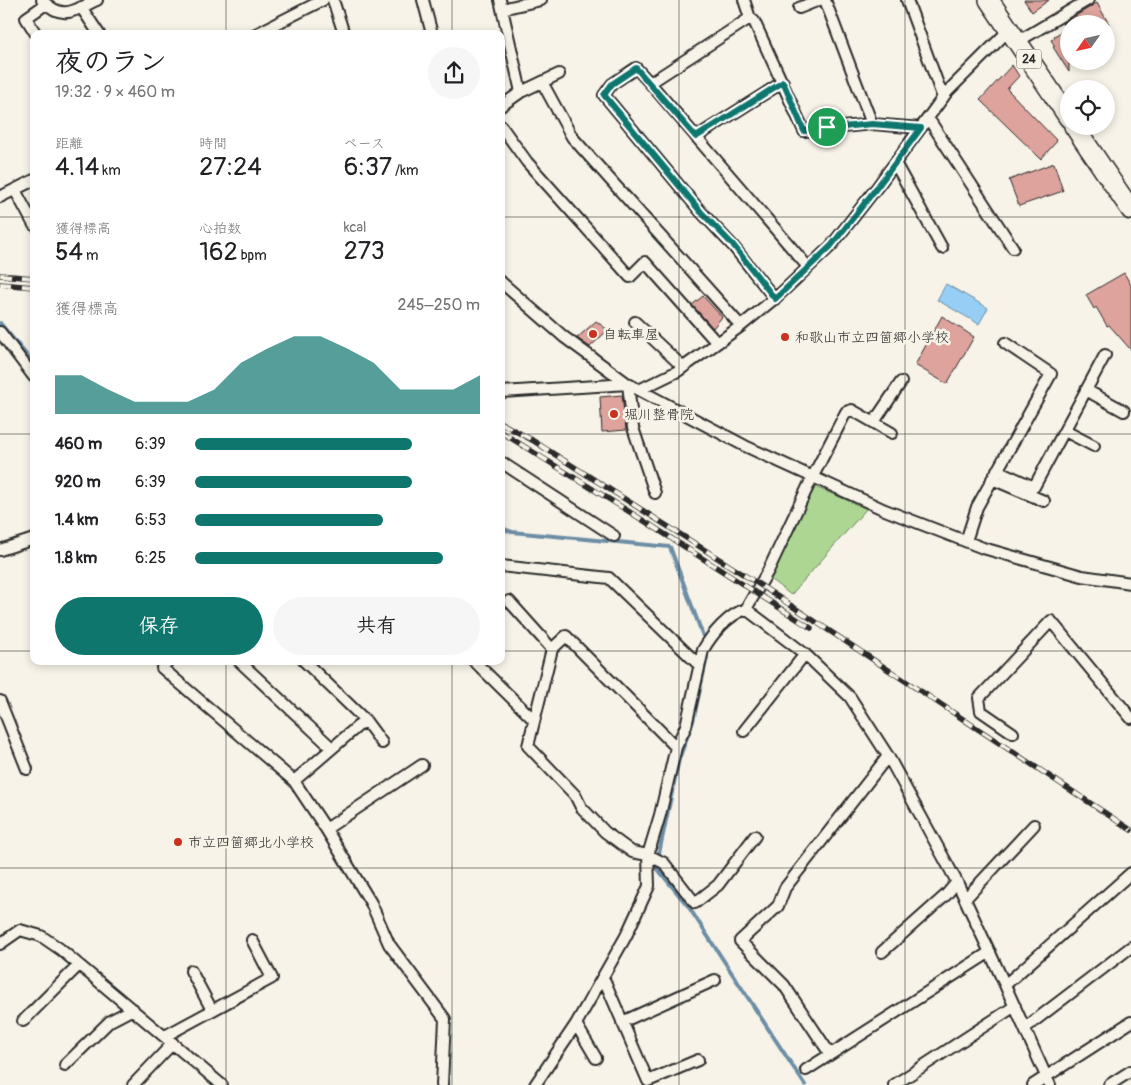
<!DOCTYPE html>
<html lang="ja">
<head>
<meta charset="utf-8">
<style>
  body { margin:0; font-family:Pangolin,"Klee One",sans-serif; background:#f6f6f6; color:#202124; height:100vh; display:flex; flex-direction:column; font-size:19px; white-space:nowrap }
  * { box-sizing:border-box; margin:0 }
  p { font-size:16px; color:#757577 }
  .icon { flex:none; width:28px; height:28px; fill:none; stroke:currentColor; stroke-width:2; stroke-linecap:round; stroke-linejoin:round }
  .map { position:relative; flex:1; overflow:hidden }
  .drawer { position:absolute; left:30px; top:30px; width:475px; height:635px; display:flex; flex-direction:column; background:#fff; border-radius:10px; box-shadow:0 2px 8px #0003 }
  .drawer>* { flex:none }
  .needle { width:32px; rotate:236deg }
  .tools { position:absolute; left:1060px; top:15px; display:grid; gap:10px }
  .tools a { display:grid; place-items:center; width:55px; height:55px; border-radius:50%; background:#fff; box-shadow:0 2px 8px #0003; font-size:25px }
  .pin { position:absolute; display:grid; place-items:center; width:42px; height:42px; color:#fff; margin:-21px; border:2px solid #fff; border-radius:50%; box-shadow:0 1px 5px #0007 }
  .round { display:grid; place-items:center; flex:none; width:52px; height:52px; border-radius:26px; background:#f6f6f6 }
  .summary { display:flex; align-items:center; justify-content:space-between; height:85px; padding:0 25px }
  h1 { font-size:28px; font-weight:600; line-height:38px }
  .metrics { display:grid; grid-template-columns:repeat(3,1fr); gap:8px; height:85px; padding:5px 25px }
  .metrics div { display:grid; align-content:center }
  .metrics b { font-size:25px; font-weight:600 }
  .metrics small { font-size:14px; font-weight:400 }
  .metrics p { font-size:14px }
  .chart { height:140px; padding:10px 25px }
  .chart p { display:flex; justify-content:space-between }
  .chart svg { width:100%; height:90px; margin-top:5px; fill:#0f766e; opacity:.7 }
  .cta { display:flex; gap:10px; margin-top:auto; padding:10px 25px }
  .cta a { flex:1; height:58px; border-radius:30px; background:#0f766e; color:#fff; font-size:20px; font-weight:600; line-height:58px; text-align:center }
  .cta a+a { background:#f6f6f6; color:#202124 }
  ul { padding:0 25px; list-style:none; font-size:16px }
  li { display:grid; grid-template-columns:80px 60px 1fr; align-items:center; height:38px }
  li i { height:12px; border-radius:6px; background:#0f766e }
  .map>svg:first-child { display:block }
  .green { fill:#add693; stroke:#6c805f }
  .water { fill:#97cef6; stroke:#6c8da5 }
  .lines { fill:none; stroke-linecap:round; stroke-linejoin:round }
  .stream { stroke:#6c8da5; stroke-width:4 }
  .building { fill:#dda39c; stroke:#2b2b2b }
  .street-casing { stroke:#2b2b2b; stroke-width:14 }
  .highway-casing { stroke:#2b2b2b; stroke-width:22 }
  .street { stroke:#f7f3e8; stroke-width:10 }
  .highway { stroke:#f7f3e8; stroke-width:19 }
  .rail-casing { stroke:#2b2b2b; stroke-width:5.5 }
  .rail { stroke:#f7f3e8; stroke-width:4; stroke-dasharray:11; stroke-linecap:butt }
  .route-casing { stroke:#fff; stroke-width:10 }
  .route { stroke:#0f766e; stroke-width:6 }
  .grid { fill:none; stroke:#2b2b2b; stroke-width:1; stroke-opacity:0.55 }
  .poi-dot { fill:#c8321e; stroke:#f7f3e8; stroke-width:2 }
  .labels { text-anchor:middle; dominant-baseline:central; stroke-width:5; stroke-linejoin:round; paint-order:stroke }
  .shield { fill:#f7f3e8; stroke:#686764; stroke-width:1 }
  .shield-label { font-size:12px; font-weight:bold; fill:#2b2b2b }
  .poi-label { font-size:14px; fill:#2b2b2b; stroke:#f7f3e8; text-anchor:start }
</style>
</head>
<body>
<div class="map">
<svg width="1131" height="1085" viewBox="0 0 1131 1085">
  <rect width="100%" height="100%" fill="#f7f3e8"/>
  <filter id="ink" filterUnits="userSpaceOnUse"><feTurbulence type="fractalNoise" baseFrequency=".02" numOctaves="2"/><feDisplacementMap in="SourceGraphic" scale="10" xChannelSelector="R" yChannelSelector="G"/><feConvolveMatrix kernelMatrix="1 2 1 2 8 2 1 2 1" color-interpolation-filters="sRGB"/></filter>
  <g filter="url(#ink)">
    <path class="green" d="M 815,487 L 867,508 L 791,595 L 770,579 Z"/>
    <path class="water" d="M 946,284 L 988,308 L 979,324 L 937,300 Z"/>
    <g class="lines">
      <path class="stream" d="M 0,323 L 34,364
        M 501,528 L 512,532 L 670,547 L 703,636 L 705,644
        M 706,653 L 707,657 L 693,721 L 679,759 L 656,867 L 688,906 L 805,1085"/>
    </g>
    <path class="building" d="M 1024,0 L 1049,0 L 1032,12 Z
      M 1097,3 L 1109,24 L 1062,24 Z
      M 1069,28 L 1069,72 L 1053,47 L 1055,46 L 1051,40 L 1055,38 L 1054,36 Z
      M 1012,65 L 1019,76 L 1007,89 L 1057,141 L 1041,159 L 980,100 Z
      M 1054,163 L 1063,191 L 1019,206 L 1009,180 Z
      M 1124,273 L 1131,285 L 1131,350 L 1109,325 L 1107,326 L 1096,307 L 1094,309 L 1086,295 Z
      M 703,296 L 722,317 L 713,328 L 692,305 Z
      M 942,316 L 974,337 L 947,384 L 915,365 Z
      M 596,321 L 608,330 L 590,347 L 577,338 Z
      M 622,395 L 626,430 L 602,432 L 600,397 Z"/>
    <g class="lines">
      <defs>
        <path id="street" d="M 42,0 C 63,21 73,11 97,0
          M 333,0 L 344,34
          M 423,0 L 432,34
          M 500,0 L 521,92
          M 744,0 L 750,18 L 650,83 L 636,68 L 612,84 L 604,95 L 701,212 L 733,246 L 775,299
          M 825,0 L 872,124
          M 907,0 L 943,98
          M 81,7 L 99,34
          M 799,8 L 819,0
          M 502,9 L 541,0
          M 750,18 L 754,21 L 804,131 L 872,124 L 921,128
          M 36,34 L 26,18 L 46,4
          M 256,34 L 323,0
          M 1017,42 L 1088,0
          M 542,82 L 572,137 L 741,326
          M 650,83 L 808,267
          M 501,106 L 521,92 L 559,74
          M 928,118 L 1013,248
          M 501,126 L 527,162 L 630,277 L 645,262 L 717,343
          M 696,137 L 783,82
          M 895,163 L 942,248
          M 15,190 L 34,225
          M 0,197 L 34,180
          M 501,282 L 564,337 L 628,384 L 745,446 L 885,510 L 983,548 L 1082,576 L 1131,583
          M 635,322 L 683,367
          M 0,332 L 34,377
          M 628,384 L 633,428 L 655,493
          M 641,389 L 678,371 L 741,326 L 780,294 L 831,246 L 878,186 L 947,92 L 1009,30
          M 1086,390 L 1124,411
          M 501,392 L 628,384
          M 874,422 L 901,382
          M 1065,431 L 1094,446
          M 501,462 L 614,536
          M 997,470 L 1034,487 L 1105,355
          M 992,479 L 1044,501
          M 966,541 L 977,507 L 1051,374 L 1005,343
          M 0,550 L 34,539
          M 501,566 L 609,578 L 699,665
          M 509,601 L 552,649
          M 746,609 L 805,654 L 850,697 L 888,756 L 957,882 L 1005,985 L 1050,1085
          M 168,661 L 162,668 L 294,781 L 326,829 L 371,903 L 389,944 L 445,1019 L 442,1085
          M 239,661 L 332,748
          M 304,661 L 365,720 L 382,743
          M 474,661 L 534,720
          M 0,701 L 27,769
          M 744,731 L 805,654
          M 1013,733 L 981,711 L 979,698 L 1051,621 L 1131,718
          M 676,747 L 566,636 L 552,649 L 528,746 L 575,795 L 581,807 L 605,832 L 632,852 L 648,855 L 664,863 L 695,903 L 718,885 L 755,836
          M 294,781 L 365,720
          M 326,829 L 422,765
          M 965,899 L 1034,825
          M 0,944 L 20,930 L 41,936 L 60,949 L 222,1085
          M 882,952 L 946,895 L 957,882
          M 191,971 L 212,1010
          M 603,977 L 648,1081 L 698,1060
          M 1005,985 L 1131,873
          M 23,1021 L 79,965
          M 622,1022 L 715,980
          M 576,1024 L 596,1058
          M 1025,1028 L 1131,947
          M 165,1036 L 272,978 L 252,940
          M 830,1054 L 784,985 L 740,941 L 778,906 L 785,888 L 888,756
          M 65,1065 L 110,1021 L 133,1009
          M 806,1070 L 990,952
          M 133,1085 L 173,1043
          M 535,1085 L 576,1024 L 626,936 L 649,886 L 648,855 L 660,815 L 676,747 L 686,726 L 703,650 C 712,634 728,615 746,609 L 768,571 L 812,478 L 846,412 L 852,410 L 892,433
          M 894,1085 L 1015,1006
          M 1033,1085 L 1131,1022
          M 1109,1085 L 1131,1071"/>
        <path id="highway" d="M 989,0 L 1069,118
          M 1074,126 L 1131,210"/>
      </defs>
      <use href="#street" class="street-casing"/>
      <use href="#highway" class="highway-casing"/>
      <use href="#street" class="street"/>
      <use href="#highway" class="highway"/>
      <defs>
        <path id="rail" d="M 0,275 L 34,278
          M 0,284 L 34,287
          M 501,423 L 532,440 L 760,585 L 1131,830
          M 501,432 L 649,524 L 811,628"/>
      </defs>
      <use href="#rail" class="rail-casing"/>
      <use href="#rail" class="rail"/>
    </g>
  </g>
  <g class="lines" filter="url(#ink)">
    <defs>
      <path id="route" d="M 636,68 L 696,137 L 783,82 L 804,131 L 872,124 L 921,128 L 878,186 L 831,246 L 775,299 L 734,246 L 701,212 L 604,95 L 612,84 Z"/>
    </defs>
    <use href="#route" class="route-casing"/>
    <use href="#route" class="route"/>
  </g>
  <path class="grid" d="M 226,0 L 226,34M 452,0 L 452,34M 679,0 L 679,1085M 905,0 L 905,1085M 0,217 L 34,217M 501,217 L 1131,217M 0,434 L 34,434M 501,434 L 1131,434M 0,651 L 34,651M 501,651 L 1131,651M 226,661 L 226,1085M 452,661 L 452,1085M 0,868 L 1131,868"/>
  <g class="poi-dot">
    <circle cx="593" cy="334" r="5"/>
    <circle cx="785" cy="337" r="5"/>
    <circle cx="614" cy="414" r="5"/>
    <circle cx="178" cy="842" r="5"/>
  </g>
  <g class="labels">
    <rect class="shield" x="1016.5" y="49.5" width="25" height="19" rx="4"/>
    <g class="shield-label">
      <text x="1029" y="59">24</text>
    </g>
    <g class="poi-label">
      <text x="603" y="334">自転車屋</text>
      <text x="795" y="337">和歌山市立四箇郷小学校</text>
      <text x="624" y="414">堀川整骨院</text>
      <text x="188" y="842">市立四箇郷北小学校</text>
    </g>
  </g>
</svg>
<div class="tools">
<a><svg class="needle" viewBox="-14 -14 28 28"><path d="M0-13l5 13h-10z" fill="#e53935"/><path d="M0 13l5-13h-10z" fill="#757577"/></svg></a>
<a><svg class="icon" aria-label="locate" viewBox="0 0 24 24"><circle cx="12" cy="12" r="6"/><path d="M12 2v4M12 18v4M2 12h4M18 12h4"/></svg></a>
</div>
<div class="pin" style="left:827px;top:127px;background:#1e9e55"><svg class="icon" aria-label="arrive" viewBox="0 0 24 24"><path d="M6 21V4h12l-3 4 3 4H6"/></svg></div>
<section class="drawer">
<div class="summary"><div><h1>夜のラン</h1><p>19:32 · 9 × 460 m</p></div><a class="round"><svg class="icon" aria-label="share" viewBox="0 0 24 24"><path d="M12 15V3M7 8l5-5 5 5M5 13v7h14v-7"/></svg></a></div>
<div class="metrics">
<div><p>距離</p><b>4.14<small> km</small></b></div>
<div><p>時間</p><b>27:24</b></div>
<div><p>ペース</p><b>6:37<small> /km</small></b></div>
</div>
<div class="metrics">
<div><p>獲得標高</p><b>54<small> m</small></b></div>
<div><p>心拍数</p><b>162<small> bpm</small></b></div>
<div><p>kcal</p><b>273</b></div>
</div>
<div class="chart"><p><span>獲得標高</span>245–250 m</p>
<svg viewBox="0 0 160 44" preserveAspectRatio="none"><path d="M0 44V25L10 25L20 32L30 38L40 38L50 38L60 32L70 19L80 12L90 6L100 6L110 12L120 19L130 32L140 32L150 32L160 25V44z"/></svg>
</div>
<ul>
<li><b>460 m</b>6:39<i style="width:76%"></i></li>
<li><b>920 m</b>6:39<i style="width:76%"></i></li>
<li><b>1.4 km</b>6:53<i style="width:66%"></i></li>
<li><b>1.8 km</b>6:25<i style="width:87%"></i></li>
</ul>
<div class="cta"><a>保存</a><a>共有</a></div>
</section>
</div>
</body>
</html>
